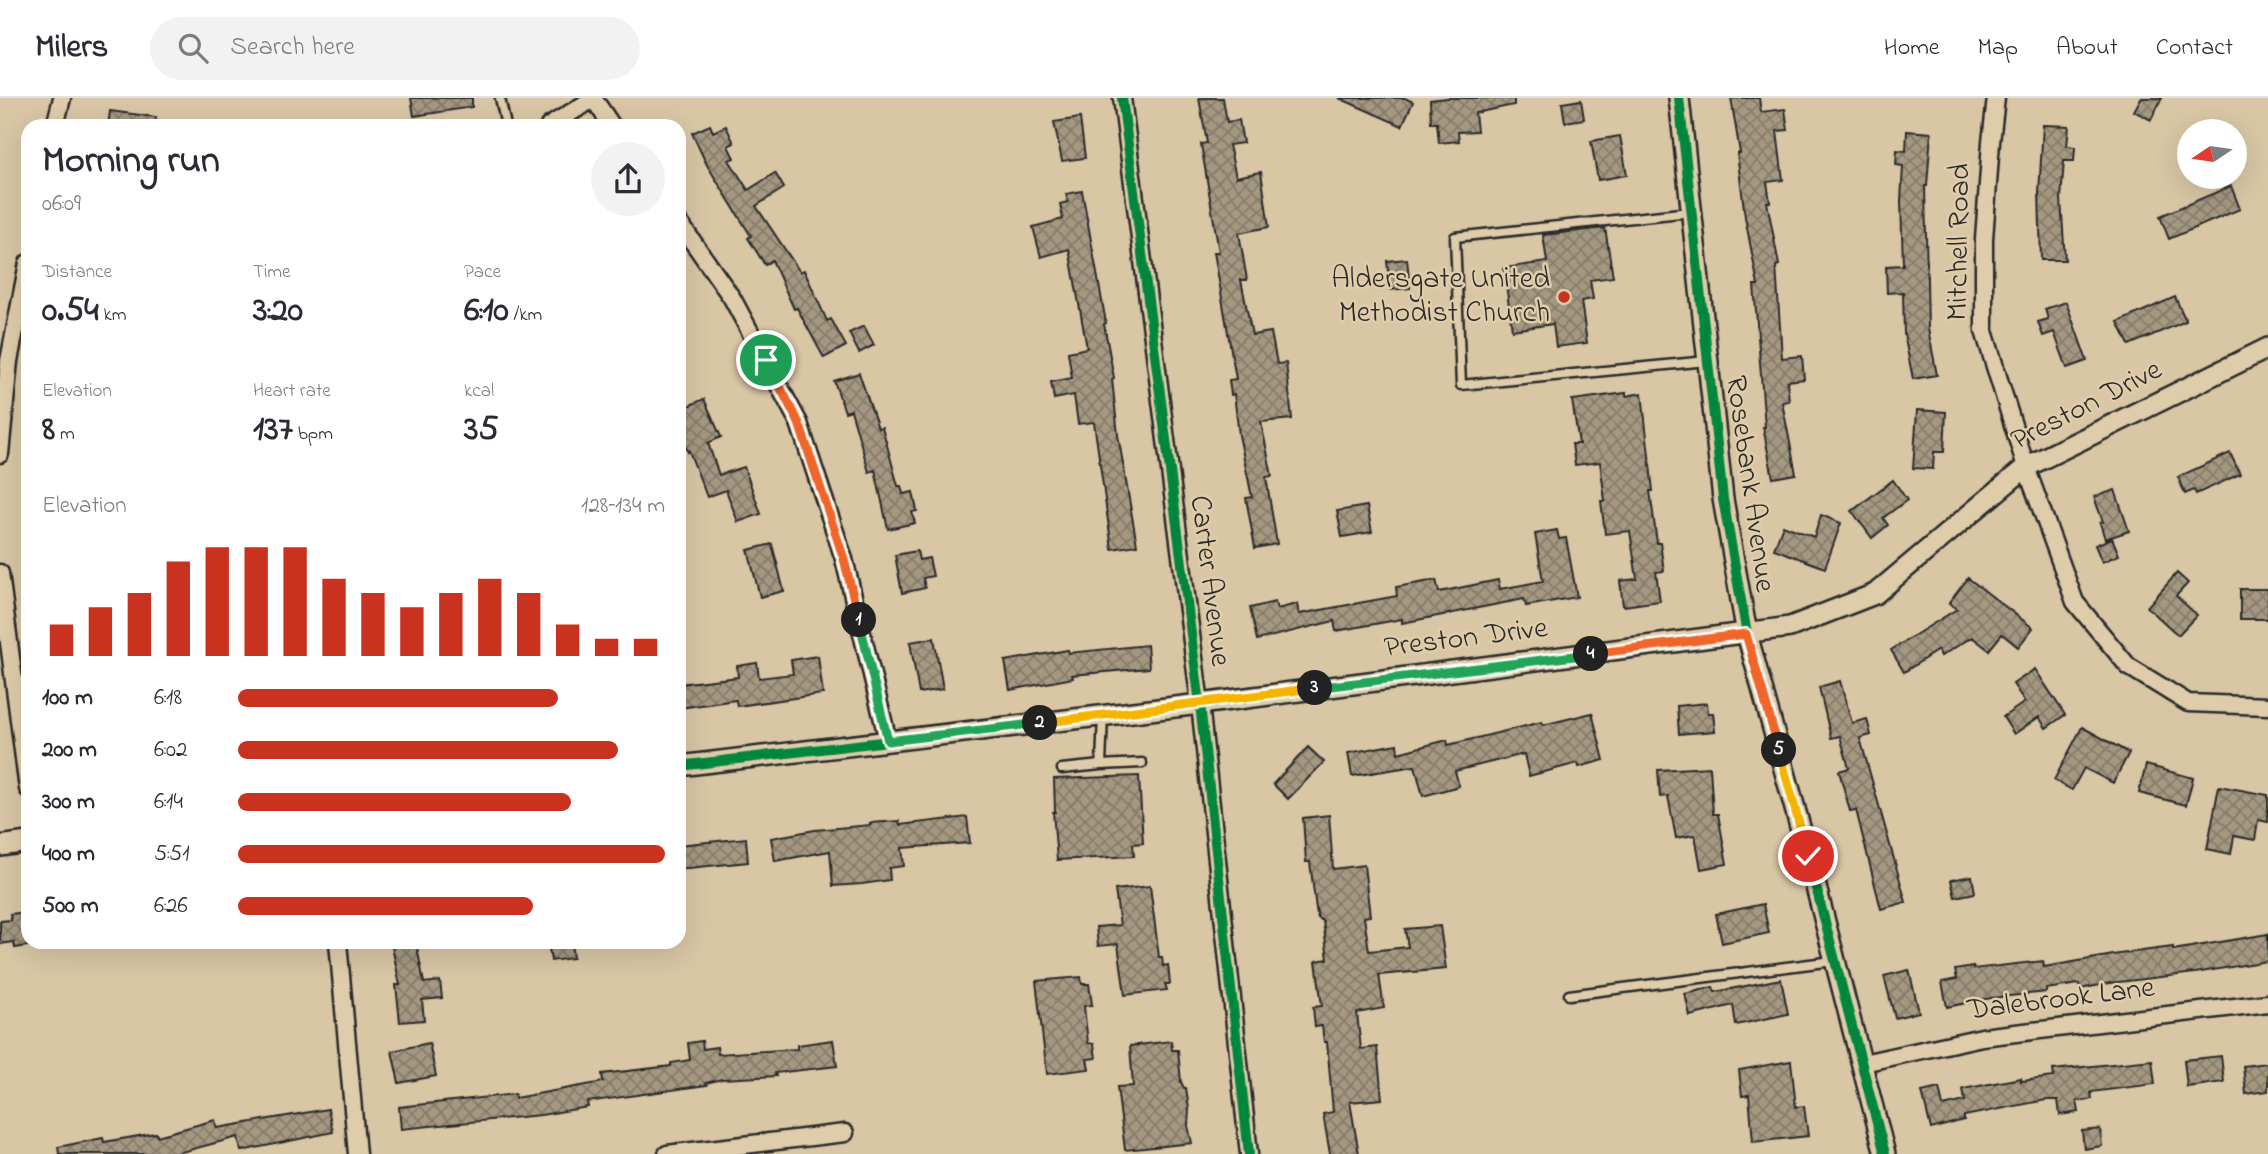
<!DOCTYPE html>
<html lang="en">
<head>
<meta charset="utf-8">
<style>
  body { margin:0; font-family:"Indie Flower",sans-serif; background:#f2f2f3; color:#2b2b33; height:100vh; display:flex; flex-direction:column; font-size:26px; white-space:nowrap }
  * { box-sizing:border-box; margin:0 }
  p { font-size:23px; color:#7c7c81 }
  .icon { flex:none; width:38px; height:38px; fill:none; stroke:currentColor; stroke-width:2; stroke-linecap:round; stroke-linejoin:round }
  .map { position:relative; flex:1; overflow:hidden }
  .drawer { position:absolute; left:21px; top:21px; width:665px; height:830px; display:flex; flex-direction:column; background:#fff; border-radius:21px; box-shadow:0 7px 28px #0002 }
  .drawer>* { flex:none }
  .needle { width:46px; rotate:257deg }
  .controls { position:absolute; left:2177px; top:21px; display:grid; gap:14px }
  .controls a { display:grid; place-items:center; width:70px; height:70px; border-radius:50%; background:#fff; box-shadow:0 7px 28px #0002; font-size:35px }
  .pin { position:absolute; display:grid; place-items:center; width:60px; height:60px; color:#fff; margin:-30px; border:4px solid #fff; border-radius:50%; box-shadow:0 2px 7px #0007 }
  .km { position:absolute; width:35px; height:35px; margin:-18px; border-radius:50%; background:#222; color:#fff; font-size:19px; line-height:35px; text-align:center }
  .round { display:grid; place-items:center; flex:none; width:74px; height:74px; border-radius:37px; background:#f2f2f3 }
  .overview { display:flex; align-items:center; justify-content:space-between; height:119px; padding:0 21px }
  h1 { font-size:38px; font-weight:700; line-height:52px }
  .figures { display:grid; grid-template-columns:repeat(3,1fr); gap:10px; height:119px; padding:7px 21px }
  .figures div { display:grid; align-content:center }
  .figures b { font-size:35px; font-weight:700 }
  .figures small { font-size:19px; font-weight:400 }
  .figures p { font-size:19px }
  .chart { height:196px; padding:14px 21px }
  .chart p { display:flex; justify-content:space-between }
  .chart svg { width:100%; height:126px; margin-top:7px; stroke:#c8321e; stroke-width:6 }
  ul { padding:0 21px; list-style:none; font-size:23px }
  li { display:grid; grid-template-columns:112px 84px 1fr; align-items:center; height:52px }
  li i { height:18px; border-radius:9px; background:#c8321e }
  header { display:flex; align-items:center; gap:42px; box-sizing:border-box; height:98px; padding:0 35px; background:#fff; border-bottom:2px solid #e1e1e2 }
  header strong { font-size:33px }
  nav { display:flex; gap:38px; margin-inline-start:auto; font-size:24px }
  .search { width:490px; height:63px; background:#f2f2f3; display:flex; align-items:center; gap:18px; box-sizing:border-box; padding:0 24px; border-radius:38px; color:#7c7c81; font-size:26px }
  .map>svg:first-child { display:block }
  .building { fill:url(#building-cross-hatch); stroke:#2b2b2b; stroke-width:2 }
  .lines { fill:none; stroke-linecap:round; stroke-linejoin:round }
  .service-casing { stroke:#2b2b2b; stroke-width:13 }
  .minor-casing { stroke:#2b2b2b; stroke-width:21 }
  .tertiary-casing { stroke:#2b2b2b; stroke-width:24 }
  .service { stroke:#dfccaa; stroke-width:8 }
  .minor { stroke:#dfccaa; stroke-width:16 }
  .tertiary { stroke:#dfccaa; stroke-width:19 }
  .cycleway-casing { stroke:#dfccaa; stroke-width:15 }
  .cycleway { stroke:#00873e; stroke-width:10 }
  .split-1-casing { stroke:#fff; stroke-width:14 }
  .split-2-casing { stroke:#fff; stroke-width:14 }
  .split-3-casing { stroke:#fff; stroke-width:14 }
  .split-4-casing { stroke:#fff; stroke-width:14 }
  .split-5-casing { stroke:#fff; stroke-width:14 }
  .split-6-casing { stroke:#fff; stroke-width:14 }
  .split-1 { stroke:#f0652b; stroke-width:9 }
  .split-2 { stroke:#22a559; stroke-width:9 }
  .split-3 { stroke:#f5b400; stroke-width:9 }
  .split-4 { stroke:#22a559; stroke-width:9 }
  .split-5 { stroke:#f0652b; stroke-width:9 }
  .split-6 { stroke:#f5b400; stroke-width:9 }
  .poi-dot { fill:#c8321e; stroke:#dfccaa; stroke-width:2.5 }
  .labels { text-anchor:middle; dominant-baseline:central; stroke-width:5; stroke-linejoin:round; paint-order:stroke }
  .street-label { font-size:30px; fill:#2b2b2b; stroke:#dfccaa }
  .poi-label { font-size:30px; fill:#2b2b2b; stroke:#dfccaa; text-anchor:end }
</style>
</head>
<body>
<header>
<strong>Milers</strong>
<div class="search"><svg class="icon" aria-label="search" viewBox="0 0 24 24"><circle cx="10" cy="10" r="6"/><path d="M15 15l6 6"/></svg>Search here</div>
<nav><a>Home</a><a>Map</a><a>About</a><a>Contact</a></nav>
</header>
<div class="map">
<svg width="2268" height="1056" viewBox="0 0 2268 1056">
  <defs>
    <pattern id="building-cross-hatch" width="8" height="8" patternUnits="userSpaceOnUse" patternTransform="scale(1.75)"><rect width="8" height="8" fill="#a49881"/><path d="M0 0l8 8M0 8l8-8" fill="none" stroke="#867c6a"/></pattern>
  </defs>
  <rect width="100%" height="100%" fill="#d8c6a5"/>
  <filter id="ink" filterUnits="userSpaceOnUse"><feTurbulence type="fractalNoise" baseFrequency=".0143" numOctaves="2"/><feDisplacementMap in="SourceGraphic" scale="14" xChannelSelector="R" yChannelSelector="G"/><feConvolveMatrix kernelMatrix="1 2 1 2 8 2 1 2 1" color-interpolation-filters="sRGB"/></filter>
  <g filter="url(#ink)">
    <path class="building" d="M 411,0 L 472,0 L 472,9 L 414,18 Z
      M 1199,0 L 1223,0 L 1227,24 L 1239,22 L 1243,45 L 1229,47 L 1236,79 L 1261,74 L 1269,129 L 1239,135 L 1247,182 L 1241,182 L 1252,237 L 1271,234 L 1277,266 L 1286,265 L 1292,321 L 1261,324 L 1272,378 L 1266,379 L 1277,446 L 1255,450 L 1246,400 L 1252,399 L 1239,337 L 1234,296 L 1231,297 L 1229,282 L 1236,281 L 1214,154 L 1219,154 L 1201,46 L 1207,45 Z
      M 1339,0 L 1405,0 L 1413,4 L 1402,28 Z
      M 1447,0 L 1514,0 L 1514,7 L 1475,15 L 1477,33 L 1458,34 L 1459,43 L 1439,45 L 1437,25 L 1431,25 L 1430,2 Z
      M 1731,0 L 1759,0 L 1761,14 L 1785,11 L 1788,32 L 1777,33 L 1783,82 L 1767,84 L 1770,104 L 1767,104 L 1779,167 L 1776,168 L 1782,260 L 1802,258 L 1804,281 L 1787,283 L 1789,303 L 1782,304 L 1796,376 L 1773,380 L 1763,329 L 1765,329 L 1754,187 L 1758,187 L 1745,119 L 1737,55 L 1740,55 Z
      M 2141,0 L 2162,0 L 2151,22 L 2134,13 Z
      M 1581,2 L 1584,21 L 1565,24 L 1562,5 Z
      M 110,13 L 156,19 L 155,28 L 108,28 Z
      M 1080,20 L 1085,60 L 1062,63 L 1054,24 Z
      M 710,27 L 713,34 L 726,28 L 734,45 L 728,48 L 734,60 L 729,62 L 748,92 L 775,75 L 784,90 L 756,108 L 800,174 L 804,172 L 827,223 L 831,221 L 846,248 L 824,260 L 797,210 L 794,211 L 772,162 L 765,167 L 748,140 L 751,138 L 707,67 L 692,35 Z
      M 2043,27 L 2069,28 L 2067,48 L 2075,49 L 2074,63 L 2064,63 L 2061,101 L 2065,162 L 2041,162 L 2039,95 Z
      M 1907,33 L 1931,35 L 1927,88 L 1925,88 L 1928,231 L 1937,277 L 1913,281 L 1904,236 L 1903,194 L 1887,195 L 1886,168 L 1903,167 L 1901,103 L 1903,68 L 1896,67 L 1897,52 L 1906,53 Z
      M 1620,38 L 1627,77 L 1598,82 L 1591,43 Z
      M 2231,88 L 2240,111 L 2169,141 L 2160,118 Z
      M 1082,93 L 1106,225 L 1104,226 L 1114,280 L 1112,281 L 1118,337 L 1137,447 L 1112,451 L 1094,324 L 1078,326 L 1074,297 L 1054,301 L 1051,284 L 1072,280 L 1068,254 L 1087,250 L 1069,151 L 1041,159 L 1033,129 L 1063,121 L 1060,106 L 1068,104 L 1066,96 Z
      M 1605,130 L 1613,179 L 1590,182 L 1593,201 L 1581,203 L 1587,245 L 1556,249 L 1553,226 L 1512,232 L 1504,170 L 1547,164 L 1543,137 Z
      M 1407,161 L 1410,190 L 1390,192 L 1387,163 Z
      M 2175,199 L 2186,223 L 2129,247 L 2118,224 Z
      M 2066,204 L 2087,263 L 2067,270 L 2054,234 L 2043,238 L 2038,224 L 2048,221 L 2045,211 Z
      M 864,228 L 874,247 L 859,255 L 849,235 Z
      M 859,275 L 878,330 L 882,329 L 898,388 L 901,388 L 903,396 L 913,394 L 917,413 L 912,414 L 915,425 L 888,431 L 875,372 L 869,374 L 851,312 L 845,314 L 834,283 Z
      M 1626,295 L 1626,298 L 1642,295 L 1653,393 L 1650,393 L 1657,445 L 1660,445 L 1664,473 L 1656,474 L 1660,503 L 1623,508 L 1620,483 L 1637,481 L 1630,433 L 1605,436 L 1601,403 L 1605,403 L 1600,364 L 1575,367 L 1572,346 L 1579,346 L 1572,302 Z
      M 704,301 L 721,339 L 708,345 L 719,377 L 744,369 L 761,416 L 738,424 L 726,392 L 707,399 L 689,353 L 688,354 L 679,334 L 679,312 Z
      M 1917,312 L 1946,314 L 1944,354 L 1934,354 L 1933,371 L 1913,370 Z
      M 2230,355 L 2240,376 L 2196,396 L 2194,392 L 2185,396 L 2178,379 Z
      M 1893,382 L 1907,402 L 1883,420 L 1888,427 L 1872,440 L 1852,413 Z
      M 2115,392 L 2129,433 L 2105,441 L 2100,425 L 2103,424 L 2094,399 Z
      M 1367,408 L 1372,434 L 1342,439 L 1337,413 Z
      M 1821,417 L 1841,425 L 1825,470 L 1774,451 L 1783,427 L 1814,439 Z
      M 1557,432 L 1559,441 L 1566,440 L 1577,499 L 1526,508 L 1524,501 L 1402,525 L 1402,521 L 1336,533 L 1334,523 L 1257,542 L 1250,510 L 1275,504 L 1277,511 L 1297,506 L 1299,516 L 1397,498 L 1396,489 L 1436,482 L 1439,494 L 1498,482 L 1500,491 L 1543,483 L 1535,436 Z
      M 2112,440 L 2119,457 L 2102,464 L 2095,447 Z
      M 772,446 L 784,493 L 760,499 L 748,452 Z
      M 917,453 L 919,462 L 929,460 L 933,478 L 923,480 L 925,490 L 902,495 L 895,457 Z
      M 2177,475 L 2188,485 L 2176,498 L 2197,517 L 2178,537 L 2147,509 Z
      M 1968,480 L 2033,530 L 2018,549 L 2002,536 L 1989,552 L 1972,539 L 1941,558 L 1938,552 L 1904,574 L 1891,552 L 1957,511 L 1949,505 Z
      M 2240,491 L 2268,491 L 2268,521 L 2240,521 Z
      M 934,540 L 943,591 L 919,595 L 910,544 Z
      M 1147,547 L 1149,570 L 1072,577 L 1073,580 L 1010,592 L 1005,563 L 1068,552 L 1069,555 Z
      M 818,558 L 823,596 L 737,608 L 736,602 L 679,610 L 679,586 L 738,579 L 737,568 L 757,565 L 759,580 L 793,576 L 791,562 Z
      M 2035,571 L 2065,617 L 2046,630 L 2039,619 L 2014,636 L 2003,619 L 2025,604 L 2013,586 Z
      M 1840,583 L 1852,625 L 1867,621 L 1871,637 L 1860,640 L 1906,804 L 1881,811 L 1856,712 L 1850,713 L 1839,673 L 1849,670 L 1840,638 L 1831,640 L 1819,589 Z
      M 1707,605 L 1708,615 L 1713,615 L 1715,633 L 1679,636 L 1677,608 Z
      M 1592,615 L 1604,662 L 1579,669 L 1578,665 L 1529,678 L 1524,656 L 1455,673 L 1459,688 L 1423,698 L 1415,668 L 1352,678 L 1348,655 L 1397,646 L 1398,655 L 1447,642 L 1448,647 L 1542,624 L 1543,627 Z
      M 2082,629 L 2129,655 L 2113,685 L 2084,670 L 2072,692 L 2054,682 Z
      M 1308,649 L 1324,664 L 1288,701 L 1273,686 Z
      M 2146,667 L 2193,680 L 2186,707 L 2139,695 Z
      M 1710,669 L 1713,716 L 1718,716 L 1727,766 L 1701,771 L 1695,737 L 1676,740 L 1668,698 L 1660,699 L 1658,672 Z
      M 1139,678 L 1143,745 L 1133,746 L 1134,758 L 1057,762 L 1053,714 L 1055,714 L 1054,681 Z
      M 2219,688 L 2268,697 L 2268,724 L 2258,722 L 2255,742 L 2234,738 L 2231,756 L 2207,751 Z
      M 1329,717 L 1333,771 L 1364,767 L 1370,818 L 1364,819 L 1369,853 L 1408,849 L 1405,831 L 1440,828 L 1446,871 L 1379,877 L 1384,910 L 1357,915 L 1361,951 L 1377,949 L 1382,1001 L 1350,1004 L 1359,1056 L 1330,1056 L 1323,1016 L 1333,1014 L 1327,944 L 1324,944 L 1322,928 L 1315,929 L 1313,909 L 1322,908 L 1316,863 L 1328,861 L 1323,823 L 1318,820 L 1316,811 L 1310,764 L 1306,764 L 1303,720 Z
      M 967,719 L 970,745 L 902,750 L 904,768 L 889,770 L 890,782 L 862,786 L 833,788 L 830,753 L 775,763 L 771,740 L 815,732 L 871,727 L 870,725 L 899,723 L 900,727 Z
      M 746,740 L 748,764 L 679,771 L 679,747 Z
      M 1972,778 L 1975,795 L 1955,799 L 1951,782 Z
      M 1150,788 L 1159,859 L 1162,859 L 1163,868 L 1168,867 L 1170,886 L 1165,886 L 1167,892 L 1125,897 L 1118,846 L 1098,848 L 1096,829 L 1120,827 L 1115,792 Z
      M 1763,806 L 1769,835 L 1722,845 L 1716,816 Z
      M 28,814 L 28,848 L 15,850 L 14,844 L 0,846 L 0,823 L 11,822 L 10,816 Z
      M 2268,836 L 2268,863 L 2195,875 L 2110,885 L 2080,891 L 2079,886 L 2046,891 L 2046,894 L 1991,900 L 1947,909 L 1942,884 L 1957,881 L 1955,872 L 1973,869 L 1973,871 L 2043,863 L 2044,869 L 2119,856 L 2173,849 L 2173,852 Z
      M 391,844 L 416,844 L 424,885 L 440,883 L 442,900 L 422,902 L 424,922 L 400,924 L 396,887 L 400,887 Z
      M 548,844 L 571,844 L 573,860 L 551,863 Z
      M 1909,872 L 1919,914 L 1895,920 L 1884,878 Z
      M 1081,879 L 1082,886 L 1089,886 L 1092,907 L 1084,908 L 1088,945 L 1094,946 L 1096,960 L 1087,961 L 1089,971 L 1047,976 L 1036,883 Z
      M 1781,881 L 1788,916 L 1736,927 L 1733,907 L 1690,918 L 1685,896 L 1713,889 L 1715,894 Z
      M 833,942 L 837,968 L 775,975 L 776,978 L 722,981 L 706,985 L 707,987 L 587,1004 L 588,1009 L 541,1017 L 401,1031 L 399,1009 L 515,996 L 515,1000 L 603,984 L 602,976 L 671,968 L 671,965 L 690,962 L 688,945 L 702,943 L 703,951 L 717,949 L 718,956 L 797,951 L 797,947 Z
      M 1171,943 L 1172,952 L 1178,952 L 1181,984 L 1184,990 L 1186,990 L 1189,1011 L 1188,1028 L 1192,1045 L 1125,1052 L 1117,989 L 1133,988 L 1130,948 Z
      M 429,945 L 436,978 L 399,985 L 392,953 Z
      M 2221,958 L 2224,984 L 2187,989 L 2184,962 Z
      M 2152,962 L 2155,986 L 2091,994 L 2092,1001 L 2077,1003 L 2079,1014 L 2060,1017 L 2058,1002 L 2046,1002 L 1964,1018 L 1964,1022 L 1931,1031 L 1922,994 L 1939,990 L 1943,1008 L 1965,1003 L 1963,991 L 2021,980 L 2021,983 L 2054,979 L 2053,972 Z
      M 1791,963 L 1796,1009 L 1804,1008 L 1808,1038 L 1753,1044 L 1749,997 L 1742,998 L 1739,972 Z
      M 2268,965 L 2268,993 L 2246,996 L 2243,968 Z
      M 328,1011 L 333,1034 L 241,1053 L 238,1039 L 174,1056 L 59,1056 L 58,1049 L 103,1040 L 104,1044 L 156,1035 L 157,1038 L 215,1022 L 217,1030 Z
      M 2100,1031 L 2102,1048 L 2084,1051 L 2082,1033 Z"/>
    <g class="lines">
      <defs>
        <path id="service" d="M 500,0 L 506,28
          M 1690,114 L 1455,139 L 1461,287 L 1707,263
          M 1101,667 L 1142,665
          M 1062,671 L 1101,667 L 1103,617
          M 1569,897 L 1833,863"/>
        <path id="minor" d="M 593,0 L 612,28
          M 1122,0 L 1200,606 L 1249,1056
          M 1996,0 L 1991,44 L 1984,141 L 1984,233 L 2026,369 L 2075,504 L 2128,568 L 2188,605 L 2268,608
          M 55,28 L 62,0
          M 549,28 L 593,1
          M 679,124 L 732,200 L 799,325 L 844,461 L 888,643
          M 0,356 L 9,263 L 28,165
          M 0,475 L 28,691
          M 338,844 L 357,1056
          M 1863,965 L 1982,939 L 2268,905
          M 667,1056 L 845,1035"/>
        <path id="tertiary" d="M 1679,0 L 1723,401 L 1747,536 L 1808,758 L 1885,1056
          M 679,668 L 1200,606 L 1790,529 L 1875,496 L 2026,369 L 2268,250
          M 0,748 L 28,744"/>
      </defs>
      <use href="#service" class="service-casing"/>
      <use href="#minor" class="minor-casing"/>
      <use href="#tertiary" class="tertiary-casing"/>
      <use href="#service" class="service"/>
      <use href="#minor" class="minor"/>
      <use href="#tertiary" class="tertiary"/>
      <defs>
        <path id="cycleway" d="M 1122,0 L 1200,606 L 1249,1056
          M 1679,0 L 1723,401 L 1747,536 L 1808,758 L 1885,1056
          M 679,668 L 1200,606 L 1747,536"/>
      </defs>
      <use href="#cycleway" class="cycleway-casing"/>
      <use href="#cycleway" class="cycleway"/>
    </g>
  </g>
  <g class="lines" filter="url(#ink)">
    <defs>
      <path id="split-1" d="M 766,262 L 799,325 L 844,461 L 859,522"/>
      <path id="split-2" d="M 859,522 L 888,643 L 1040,625"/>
      <path id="split-3" d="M 1040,625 L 1315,590"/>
      <path id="split-4" d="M 1315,590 L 1591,556"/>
      <path id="split-5" d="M 1591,556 L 1746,536 L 1779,652"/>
      <path id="split-6" d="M 1779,652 L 1808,758"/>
    </defs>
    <use href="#split-1" class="split-1-casing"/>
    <use href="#split-2" class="split-2-casing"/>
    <use href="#split-3" class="split-3-casing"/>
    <use href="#split-4" class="split-4-casing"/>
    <use href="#split-5" class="split-5-casing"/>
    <use href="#split-6" class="split-6-casing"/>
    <use href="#split-1" class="split-1"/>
    <use href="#split-2" class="split-2"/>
    <use href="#split-3" class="split-3"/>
    <use href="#split-4" class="split-4"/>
    <use href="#split-5" class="split-5"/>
    <use href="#split-6" class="split-6"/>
  </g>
  <circle class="poi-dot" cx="1564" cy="199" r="7"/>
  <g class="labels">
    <g class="street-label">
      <text transform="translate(1960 144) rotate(-89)">Mitchell Road</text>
      <text transform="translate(2087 308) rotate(-27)">Preston Drive</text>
      <text transform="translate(1749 386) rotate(82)">Rosebank Avenue</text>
      <text transform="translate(1209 483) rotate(83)">Carter Avenue</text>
      <text transform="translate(1466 541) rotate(-7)">Preston Drive</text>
      <text transform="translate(2061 902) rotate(-7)">Dalebrook Lane</text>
    </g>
    <g class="poi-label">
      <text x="1550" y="182">Aldersgate United<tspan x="1550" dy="34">Methodist Church</tspan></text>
    </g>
  </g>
</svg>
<div class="controls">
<a><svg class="needle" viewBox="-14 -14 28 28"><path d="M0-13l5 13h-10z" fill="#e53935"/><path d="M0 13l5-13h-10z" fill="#7c7c81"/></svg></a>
</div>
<div class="pin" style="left:766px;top:262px;background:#1e9e55"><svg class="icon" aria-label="arrive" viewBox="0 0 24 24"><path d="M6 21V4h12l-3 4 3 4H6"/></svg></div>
<div class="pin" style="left:1808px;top:758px;background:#d93025"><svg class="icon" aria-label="check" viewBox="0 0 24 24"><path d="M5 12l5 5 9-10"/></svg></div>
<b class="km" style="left:859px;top:522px">1</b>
<b class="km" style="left:1040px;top:625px">2</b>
<b class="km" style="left:1315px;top:590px">3</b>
<b class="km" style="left:1591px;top:556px">4</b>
<b class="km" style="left:1779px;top:652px">5</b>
<section class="drawer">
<div class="overview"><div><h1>Morning run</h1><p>06:09</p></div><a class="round"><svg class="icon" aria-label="share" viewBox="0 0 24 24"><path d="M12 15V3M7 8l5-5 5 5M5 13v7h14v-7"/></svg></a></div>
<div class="figures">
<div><p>Distance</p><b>0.54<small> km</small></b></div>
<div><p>Time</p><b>3:20</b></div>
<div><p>Pace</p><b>6:10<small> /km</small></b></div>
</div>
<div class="figures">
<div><p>Elevation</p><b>8<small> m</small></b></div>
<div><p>Heart rate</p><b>137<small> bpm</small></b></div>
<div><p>kcal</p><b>35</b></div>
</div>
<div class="chart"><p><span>Elevation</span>128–134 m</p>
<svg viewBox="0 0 160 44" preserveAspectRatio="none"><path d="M5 44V33M15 44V27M25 44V22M35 44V11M45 44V6M55 44V6M65 44V6M75 44V17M85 44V22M95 44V27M105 44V22M115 44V17M125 44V22M135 44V33M145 44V38M155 44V38"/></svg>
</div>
<ul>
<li><b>100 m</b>6:18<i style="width:75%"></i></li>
<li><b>200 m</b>6:02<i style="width:89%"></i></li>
<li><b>300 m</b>6:14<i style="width:78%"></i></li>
<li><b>400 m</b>5:51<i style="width:100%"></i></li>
<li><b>500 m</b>6:26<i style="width:69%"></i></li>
</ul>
</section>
</div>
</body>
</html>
